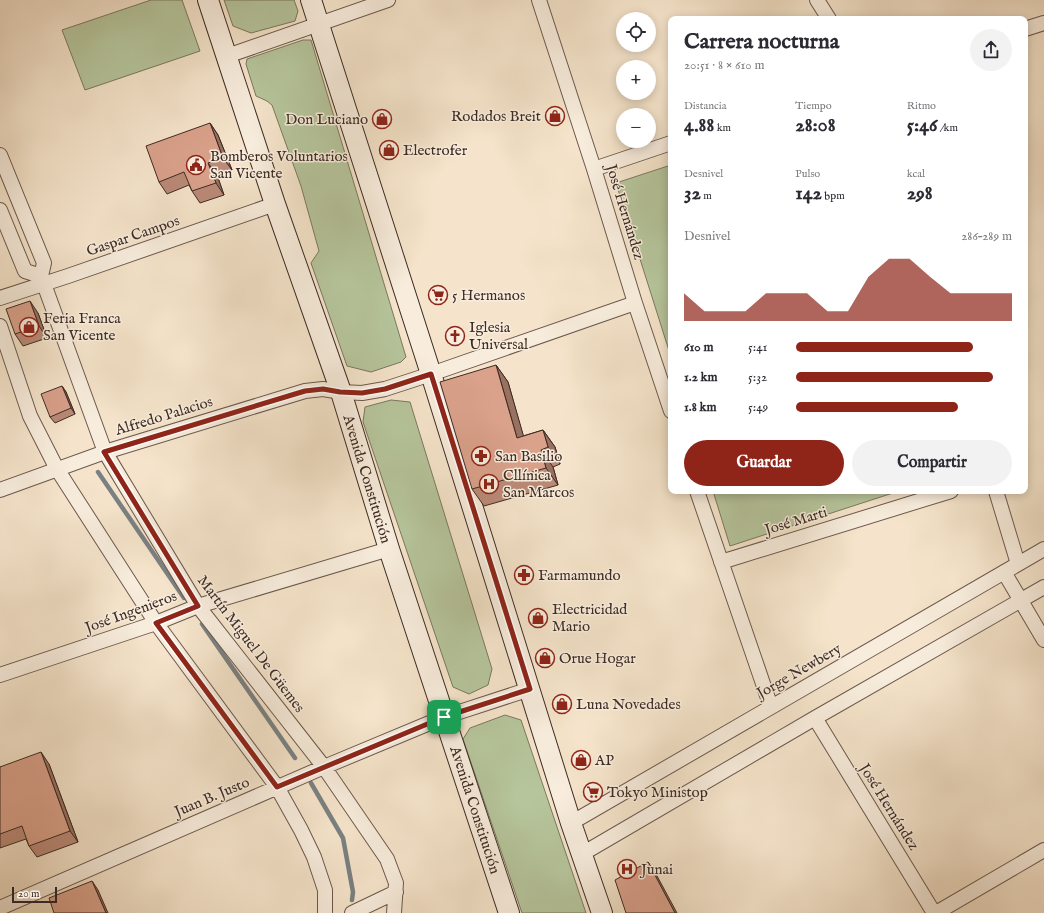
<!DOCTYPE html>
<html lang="es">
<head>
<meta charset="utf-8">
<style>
  body { margin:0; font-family:"IM FELL English",serif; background:#f2f2f3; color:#2b2b33; height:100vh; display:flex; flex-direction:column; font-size:15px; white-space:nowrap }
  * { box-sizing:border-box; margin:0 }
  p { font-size:13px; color:#7c7c81 }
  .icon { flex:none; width:22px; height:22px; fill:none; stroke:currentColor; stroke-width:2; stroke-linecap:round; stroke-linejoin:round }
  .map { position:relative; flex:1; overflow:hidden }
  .sheet { position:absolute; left:668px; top:16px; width:360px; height:478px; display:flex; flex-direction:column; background:#fff; border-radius:8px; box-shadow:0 2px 10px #0003 }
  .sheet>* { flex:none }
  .tools { position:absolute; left:616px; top:12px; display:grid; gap:8px }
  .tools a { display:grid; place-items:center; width:40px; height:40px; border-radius:50%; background:#fff; box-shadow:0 2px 10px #0003; font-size:20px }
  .scale { position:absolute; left:12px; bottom:10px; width:45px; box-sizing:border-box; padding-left:4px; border:2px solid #3d2b24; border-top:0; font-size:11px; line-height:14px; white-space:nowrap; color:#3d2b24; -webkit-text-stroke:3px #f8eddd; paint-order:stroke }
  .pin { position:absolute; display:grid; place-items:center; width:34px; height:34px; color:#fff; margin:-17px; border-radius:8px; box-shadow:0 2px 6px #0006 }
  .round { display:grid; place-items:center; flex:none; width:42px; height:42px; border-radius:21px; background:#f2f2f3 }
  .headline { display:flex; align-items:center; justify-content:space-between; height:68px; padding:0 16px }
  h1 { font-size:22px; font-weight:800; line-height:30px }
  .stats { display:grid; grid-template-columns:repeat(3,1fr); gap:6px; height:68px; padding:4px 16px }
  .stats div { display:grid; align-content:center }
  .stats b { font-size:20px; font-weight:800 }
  .stats small { font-size:11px; font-weight:400 }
  .stats p { font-size:11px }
  .chart { height:112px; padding:8px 16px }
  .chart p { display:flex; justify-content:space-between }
  .chart svg { width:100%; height:72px; margin-top:4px; fill:#8f2418; opacity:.7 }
  .cta { display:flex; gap:8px; margin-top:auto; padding:8px 16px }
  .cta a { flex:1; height:46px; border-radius:24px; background:#8f2418; color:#fff; font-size:16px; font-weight:800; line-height:46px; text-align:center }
  .cta a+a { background:#f2f2f3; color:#2b2b33 }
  ul { padding:0 16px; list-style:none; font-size:13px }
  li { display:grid; grid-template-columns:64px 48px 1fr; align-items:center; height:30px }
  li i { height:10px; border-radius:5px; background:#8f2418 }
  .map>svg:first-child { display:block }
  .green { fill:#b6c59c; stroke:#7a7860 }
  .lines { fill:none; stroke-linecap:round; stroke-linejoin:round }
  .stream { stroke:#7a8183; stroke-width:4.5 }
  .minor-casing { stroke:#6b594e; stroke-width:16 }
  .secondary-casing { stroke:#3d2b24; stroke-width:22 }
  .minor { stroke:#f8eddd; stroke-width:14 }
  .secondary { stroke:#f8eddd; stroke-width:20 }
  .wall { fill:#bb8a78; stroke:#3d2b24 }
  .shaded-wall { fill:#997161; stroke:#3d2b24 }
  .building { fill:#daa18b; stroke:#3d2b24 }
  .route-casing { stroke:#fff; stroke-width:8 }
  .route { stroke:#8f2418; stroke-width:5 }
  .labels { text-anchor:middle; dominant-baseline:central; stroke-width:3; stroke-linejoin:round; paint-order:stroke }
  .poi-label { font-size:15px; fill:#3d2b24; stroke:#f8eddd; text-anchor:start }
  .street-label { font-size:15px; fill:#3d2b24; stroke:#f8eddd }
</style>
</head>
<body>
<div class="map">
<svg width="1044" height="913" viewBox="0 0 1044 913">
  <rect width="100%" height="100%" fill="#f5e4cb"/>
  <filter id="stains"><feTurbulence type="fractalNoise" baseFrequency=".005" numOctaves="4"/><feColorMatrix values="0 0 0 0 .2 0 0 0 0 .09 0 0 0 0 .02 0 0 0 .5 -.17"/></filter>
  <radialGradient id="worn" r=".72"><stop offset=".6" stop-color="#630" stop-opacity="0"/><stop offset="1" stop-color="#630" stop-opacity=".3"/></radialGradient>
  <path class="green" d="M 151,0 L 182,0 L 200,51 L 85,90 L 62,30 Z
    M 224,0 L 294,0 L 298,11 L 295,21 L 251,33 L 233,26 Z
    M 303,40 L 311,40 L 406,357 L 401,362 L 371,372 L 347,366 L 311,263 L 319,251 L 301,186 L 272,105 L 267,101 L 256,96 L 246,64 L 247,59 Z
    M 671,165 L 671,357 L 616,183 Z
    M 391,400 L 410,402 L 492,669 L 488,685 L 469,694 L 453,687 L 363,422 L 365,407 Z
    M 713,491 L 899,491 L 730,546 Z
    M 505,715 L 521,720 L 586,913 L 522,913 L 463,739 L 470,728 Z"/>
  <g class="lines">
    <path class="stream" d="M 98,472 L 184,598
      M 202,624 L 295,758
      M 311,783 L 343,838 L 353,892 L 352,900"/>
    <defs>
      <path id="minor" d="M 539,0 L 594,169 L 635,303 L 671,411
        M 817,0 L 829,19
        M 1025,29 L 1044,23
        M 227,56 L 388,0
        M 0,155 L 44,263 L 41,276 L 44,284 L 105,452 L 198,606 L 324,767 L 387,859 L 396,883 L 394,913
        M 594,169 L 671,143
        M 0,210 L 25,271 L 41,276
        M 0,298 L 68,276 L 275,204
        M 0,326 L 30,416 L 57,469 L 156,623 L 277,787 L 301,830 L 314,857 L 325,890 L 325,913
        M 0,490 L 105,452 L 305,391 L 323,389 L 341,392 L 362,393 L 385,389 L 431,374 L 635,303
        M 697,491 L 771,707
        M 996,491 L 1018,564
        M 721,562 L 951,491
        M 1004,572 L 1044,640
        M 0,675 L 156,623 L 198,606 L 389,549
        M 815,718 L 934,913
        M 571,823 L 1044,549
        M 582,854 L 815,718 L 1044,587
        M 0,908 L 324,767 L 444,717 L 530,689
        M 352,913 L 396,892
        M 936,913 L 1044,850"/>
      <path id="secondary" d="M 208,0 L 275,204 L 341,392 L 389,549 L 509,913
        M 311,0 L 431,374 L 571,823 L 602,913"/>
    </defs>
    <use href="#minor" class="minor-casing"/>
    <use href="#secondary" class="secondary-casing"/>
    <use href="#minor" class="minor"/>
    <use href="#secondary" class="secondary"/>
  </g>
  <path class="wall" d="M 210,123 L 218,135 L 232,170 L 217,175 L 224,195 L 200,203 L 192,191 L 189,185 L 167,194 L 159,182 Z
    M 38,313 L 47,338 L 23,346 L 15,334 Z
    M 496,365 L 508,382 L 523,436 L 543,430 L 555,447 L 560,464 L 553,467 L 558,485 L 484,506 L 472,489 Z
    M 62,386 L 66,392 L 75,414 L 55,423 L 50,417 Z
    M 49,764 L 78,842 L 37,857 L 29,846 L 26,839 L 0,848 L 0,767 Z"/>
  <path class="shaded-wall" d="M 210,123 L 218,135 L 232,170 L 223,158 Z
    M 208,163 L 217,175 L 224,195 L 216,183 Z
    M 30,301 L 38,313 L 47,338 L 39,326 Z
    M 496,365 L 508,382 L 529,455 L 517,438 Z
    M 62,386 L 66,392 L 75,414 L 71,408 Z
    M 543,430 L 555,447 L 560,464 L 548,447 Z
    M 541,450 L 553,467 L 558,485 L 546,468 Z
    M 41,752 L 49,764 L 78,842 L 70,831 Z
    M 648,862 L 656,874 L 677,913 L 675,913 Z
    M 92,881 L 98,890 L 108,913 L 106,913 Z"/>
  <path class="building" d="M 210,123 L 223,158 L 208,163 L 216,183 L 192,191 L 184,172 L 159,182 L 146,146 Z
    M 30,301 L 39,326 L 15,334 L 6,309 Z
    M 496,365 L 517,438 L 543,430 L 548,447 L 541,450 L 546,468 L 472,489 L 440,382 Z
    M 62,386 L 71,408 L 50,417 L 41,394 Z
    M 41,752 L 70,831 L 29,846 L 22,826 L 0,834 L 0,767 Z
    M 648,862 L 675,913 L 626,913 L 615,880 Z
    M 92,881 L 106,913 L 54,913 L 49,898 Z"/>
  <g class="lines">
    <defs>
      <path id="route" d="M 431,374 L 530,689 L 444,717 L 277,787 L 156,623 L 198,606 L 104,452 L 305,391 L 323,389 L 340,392 L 362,393 L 385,389 Z"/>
    </defs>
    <use href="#route" class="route-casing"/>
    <use href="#route" class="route"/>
  </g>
  <defs>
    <symbol id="shop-ring" viewBox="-11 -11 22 22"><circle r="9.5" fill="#f8eddd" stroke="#8f2418" stroke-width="1.5"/><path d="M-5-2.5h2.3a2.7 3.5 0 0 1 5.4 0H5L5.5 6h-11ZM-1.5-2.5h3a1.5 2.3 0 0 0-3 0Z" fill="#8f2418"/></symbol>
    <symbol id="civic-ring" viewBox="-11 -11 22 22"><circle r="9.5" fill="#f8eddd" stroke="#8f2418" stroke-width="1.5"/><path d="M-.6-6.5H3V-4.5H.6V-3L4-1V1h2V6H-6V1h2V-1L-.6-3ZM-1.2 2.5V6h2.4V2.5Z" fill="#8f2418"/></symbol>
    <symbol id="supermarket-ring" viewBox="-11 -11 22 22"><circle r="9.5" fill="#f8eddd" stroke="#8f2418" stroke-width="1.5"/><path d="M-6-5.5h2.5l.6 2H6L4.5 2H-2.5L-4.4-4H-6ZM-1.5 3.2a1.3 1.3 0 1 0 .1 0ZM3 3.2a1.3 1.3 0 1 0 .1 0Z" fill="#8f2418"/></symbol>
    <symbol id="church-ring" viewBox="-11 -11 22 22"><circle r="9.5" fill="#f8eddd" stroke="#8f2418" stroke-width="1.5"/><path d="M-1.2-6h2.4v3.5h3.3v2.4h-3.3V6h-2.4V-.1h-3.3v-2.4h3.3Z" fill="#8f2418"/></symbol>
    <symbol id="pharmacy-ring" viewBox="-11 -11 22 22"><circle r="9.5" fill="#f8eddd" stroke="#8f2418" stroke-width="1.5"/><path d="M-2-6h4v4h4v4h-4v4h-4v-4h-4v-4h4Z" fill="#8f2418"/></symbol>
    <symbol id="hospital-ring" viewBox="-11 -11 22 22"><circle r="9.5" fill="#f8eddd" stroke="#8f2418" stroke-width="1.5"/><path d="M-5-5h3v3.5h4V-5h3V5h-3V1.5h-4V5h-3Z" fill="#8f2418"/></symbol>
  </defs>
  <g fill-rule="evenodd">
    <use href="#shop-ring" x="544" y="105" width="22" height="22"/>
    <use href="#shop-ring" x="371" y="108" width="22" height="22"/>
    <use href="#shop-ring" x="378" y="139" width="22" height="22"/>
    <use href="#civic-ring" x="185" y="154" width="22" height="22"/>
    <use href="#supermarket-ring" x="427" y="284" width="22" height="22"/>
    <use href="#shop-ring" x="18" y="316" width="22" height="22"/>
    <use href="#church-ring" x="444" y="325" width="22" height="22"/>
    <use href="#pharmacy-ring" x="470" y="445" width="22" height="22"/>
    <use href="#hospital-ring" x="478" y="473" width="22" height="22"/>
    <use href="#pharmacy-ring" x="513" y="564" width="22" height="22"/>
    <use href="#shop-ring" x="527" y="607" width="22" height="22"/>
    <use href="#shop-ring" x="534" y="647" width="22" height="22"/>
    <use href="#shop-ring" x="551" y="693" width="22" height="22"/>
    <use href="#shop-ring" x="570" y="749" width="22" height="22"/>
    <use href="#supermarket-ring" x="582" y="781" width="22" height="22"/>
    <use href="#hospital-ring" x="616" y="858" width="22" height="22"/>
  </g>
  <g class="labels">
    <g class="poi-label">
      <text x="541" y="116" text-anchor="end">Rodados Breit</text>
      <text x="368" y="119" text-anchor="end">Don Luciano</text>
      <text x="403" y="150">Electrofer</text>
      <text x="210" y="156">Bomberos Voluntarios<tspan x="210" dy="17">San Vicente</tspan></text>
      <text x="452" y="295">5 Hermanos</text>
      <text x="43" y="318">Feria Franca<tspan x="43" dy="17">San Vicente</tspan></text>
      <text x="469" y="327">Iglesia<tspan x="469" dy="17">Universal</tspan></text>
      <text x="495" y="456">San Basilio</text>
      <text x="503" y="475">Cllínica<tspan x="503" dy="17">San Marcos</tspan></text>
      <text x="538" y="575">Farmamundo</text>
      <text x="552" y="609">Electricidad<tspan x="552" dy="17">Mario</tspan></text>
      <text x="559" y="658">Orue Hogar</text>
      <text x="576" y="704">Luna Novedades</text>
      <text x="595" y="760">AP</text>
      <text x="607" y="792">Tokyo Ministop</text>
      <text x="641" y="869">Junai</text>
    </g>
    <g class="street-label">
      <text transform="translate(625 212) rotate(73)">José Hernández</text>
      <text transform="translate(133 236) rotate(-19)">Gaspar Campos</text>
      <text transform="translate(164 416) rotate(-17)">Alfredo Palacios</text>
      <text transform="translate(367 479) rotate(73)">Avenida Constitución</text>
      <text transform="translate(796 521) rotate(-17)">José Marti</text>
      <text transform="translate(131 612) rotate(-20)">José Ingenieros</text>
      <text transform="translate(251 644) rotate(53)">Martín Miguel De Güemes</text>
      <text transform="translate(799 671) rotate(-30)">Jorge Newbery</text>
      <text transform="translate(212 797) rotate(-23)">Juan B. Justo</text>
      <text transform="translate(889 807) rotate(58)">José Hernández</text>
      <text transform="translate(475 810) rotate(72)">Avenida Constitución</text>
    </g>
  </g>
  <rect width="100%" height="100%" filter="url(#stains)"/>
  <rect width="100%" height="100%" fill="url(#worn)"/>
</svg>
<div class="tools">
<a><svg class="icon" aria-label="locate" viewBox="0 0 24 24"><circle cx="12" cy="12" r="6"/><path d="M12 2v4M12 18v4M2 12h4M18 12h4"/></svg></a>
<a>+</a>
<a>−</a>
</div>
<div class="scale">20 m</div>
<div class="pin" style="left:444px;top:717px;background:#1e9e55"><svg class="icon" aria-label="arrive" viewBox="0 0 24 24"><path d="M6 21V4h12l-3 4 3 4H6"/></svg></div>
<section class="sheet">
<div class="headline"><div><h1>Carrera nocturna</h1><p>20:51 · 8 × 610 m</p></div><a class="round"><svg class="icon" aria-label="share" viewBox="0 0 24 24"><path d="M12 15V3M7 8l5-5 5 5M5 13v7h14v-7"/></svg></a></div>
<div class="stats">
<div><p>Distancia</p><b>4.88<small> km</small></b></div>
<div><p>Tiempo</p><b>28:08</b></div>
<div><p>Ritmo</p><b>5:46<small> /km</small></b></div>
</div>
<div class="stats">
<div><p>Desnivel</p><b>32<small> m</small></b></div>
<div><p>Pulso</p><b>142<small> bpm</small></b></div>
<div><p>kcal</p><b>298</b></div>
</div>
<div class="chart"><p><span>Desnivel</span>286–289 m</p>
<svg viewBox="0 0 160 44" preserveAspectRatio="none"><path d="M0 44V27L10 38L20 38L30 38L40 27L50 27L60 27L70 38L80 38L90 17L100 6L110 6L120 17L130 27L140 27L150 27L160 27V44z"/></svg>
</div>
<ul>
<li><b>610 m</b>5:41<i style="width:82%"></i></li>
<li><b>1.2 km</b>5:32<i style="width:91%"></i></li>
<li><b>1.8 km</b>5:49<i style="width:75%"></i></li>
</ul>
<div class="cta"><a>Guardar</a><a>Compartir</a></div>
</section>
</div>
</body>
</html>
